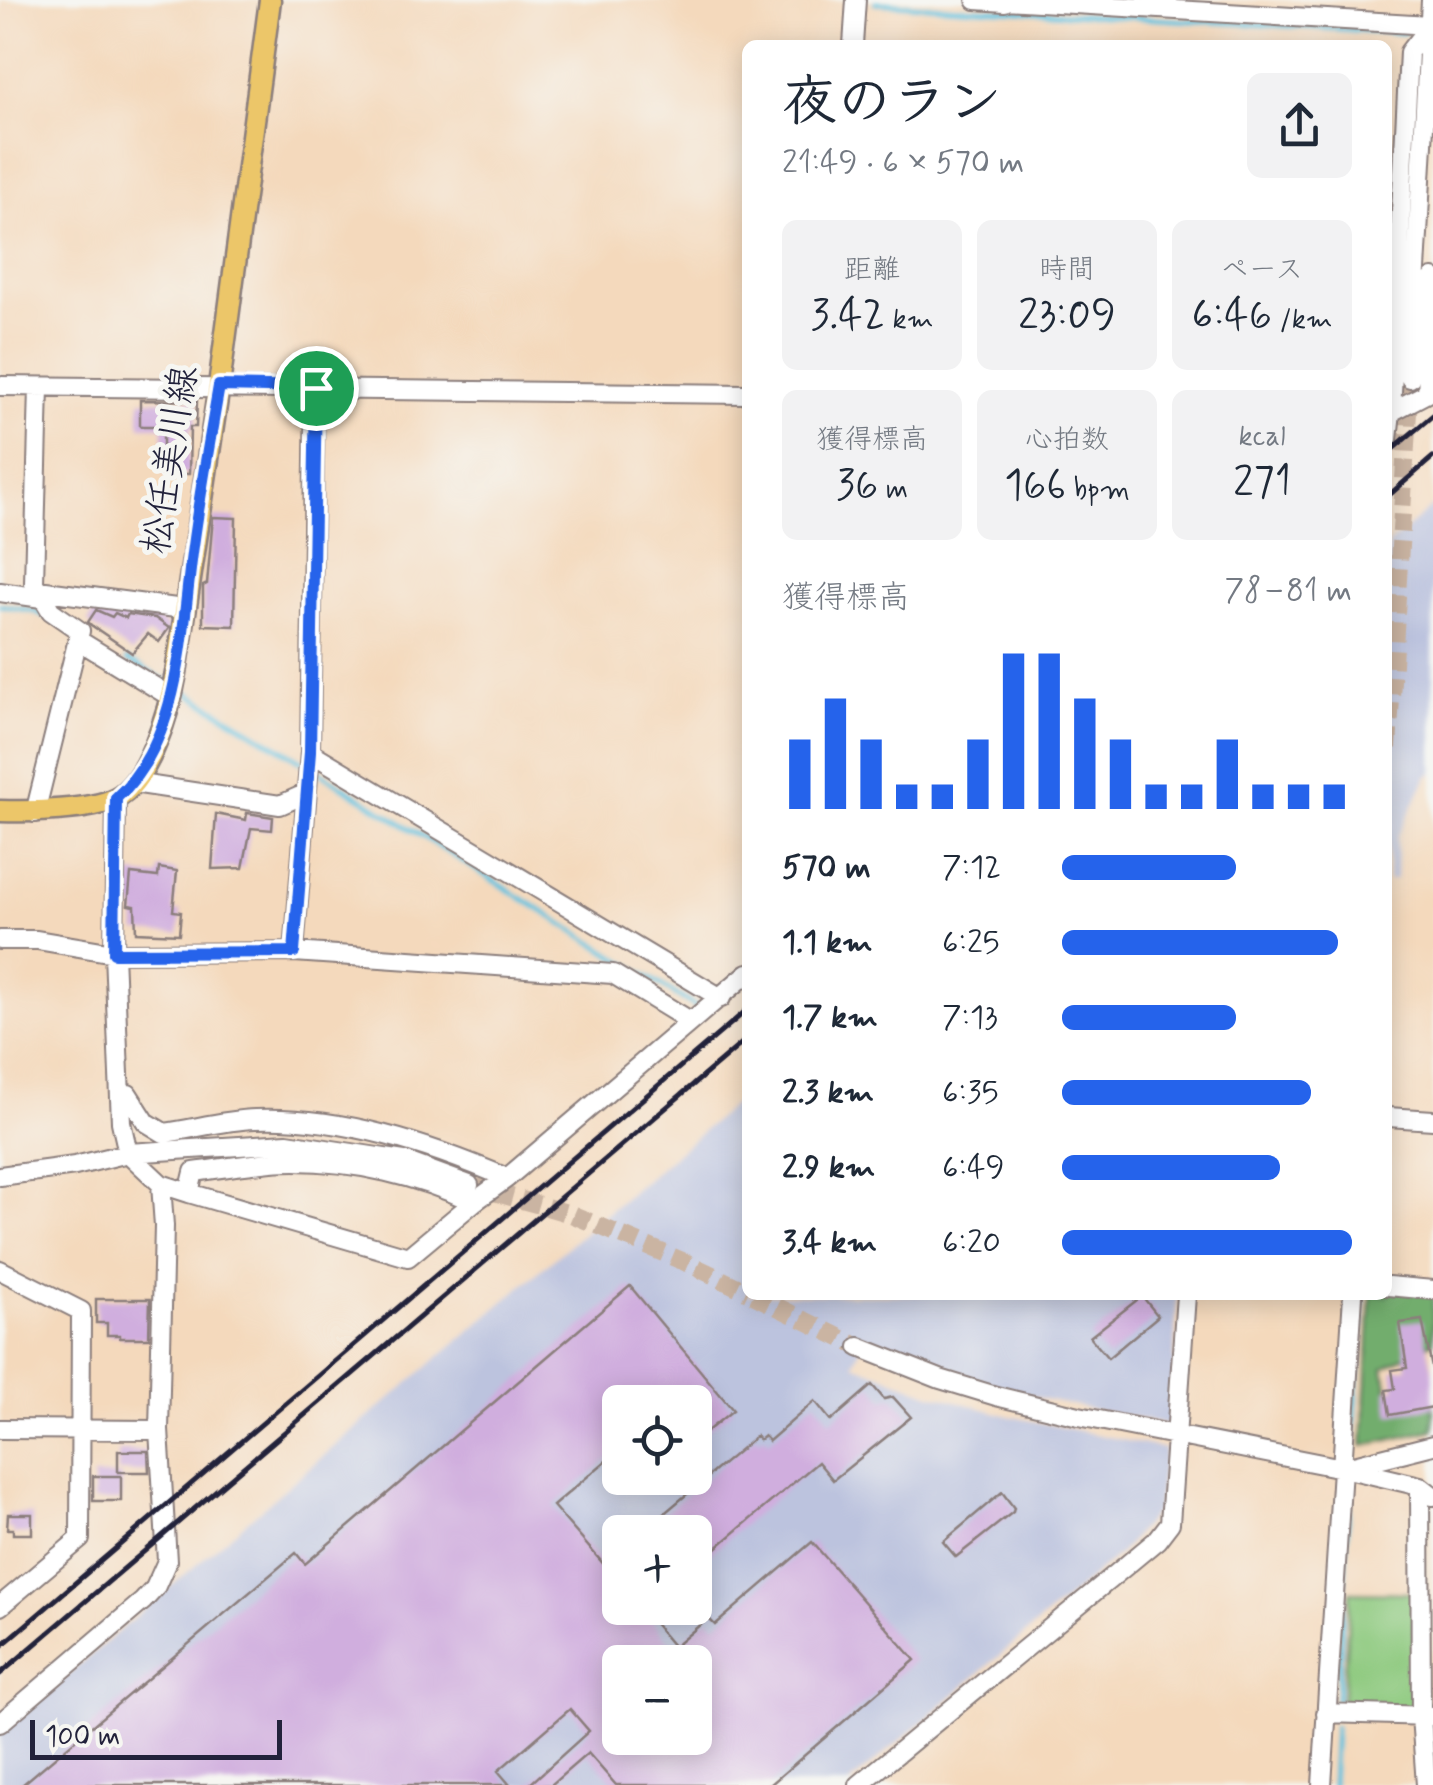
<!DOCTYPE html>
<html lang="ja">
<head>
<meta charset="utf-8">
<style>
  body { margin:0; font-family:Mynerve,"Klee One",sans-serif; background:#f2f2f3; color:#1f2937; height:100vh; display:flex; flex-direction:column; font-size:38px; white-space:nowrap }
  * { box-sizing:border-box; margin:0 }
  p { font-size:32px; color:#747a83 }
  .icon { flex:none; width:55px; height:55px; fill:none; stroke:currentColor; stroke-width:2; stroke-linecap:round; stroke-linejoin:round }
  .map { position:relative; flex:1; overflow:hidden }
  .details { position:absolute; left:742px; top:40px; width:650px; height:1260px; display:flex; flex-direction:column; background:#fff; border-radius:15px; box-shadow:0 5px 25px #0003 }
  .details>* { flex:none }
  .buttons { position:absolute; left:602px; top:1385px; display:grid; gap:20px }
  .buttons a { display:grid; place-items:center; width:110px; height:110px; border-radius:15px; background:#fff; box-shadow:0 5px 25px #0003; font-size:50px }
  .scale { position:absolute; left:30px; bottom:25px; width:252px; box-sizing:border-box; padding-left:10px; border:5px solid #22223b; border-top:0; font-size:28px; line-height:35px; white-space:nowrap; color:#22223b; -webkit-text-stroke:8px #f6f6f2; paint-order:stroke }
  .pin { position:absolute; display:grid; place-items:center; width:85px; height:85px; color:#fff; margin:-42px; border:5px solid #fff; border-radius:50%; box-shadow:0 2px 10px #0007 }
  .round { display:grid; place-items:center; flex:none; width:105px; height:105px; border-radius:15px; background:#f2f2f3 }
  .summary { display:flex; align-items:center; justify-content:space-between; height:170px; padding:0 40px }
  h1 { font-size:55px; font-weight:600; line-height:75px }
  .metrics { display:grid; grid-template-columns:repeat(3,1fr); gap:15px; height:170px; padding:10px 40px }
  .metrics div { display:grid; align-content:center; border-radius:15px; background:#f2f2f3; text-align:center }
  .metrics b { font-size:42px; font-weight:600 }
  .metrics small { font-size:28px; font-weight:400 }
  .metrics p { font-size:28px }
  .chart { height:280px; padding:20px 40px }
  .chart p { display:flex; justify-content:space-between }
  .chart svg { width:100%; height:180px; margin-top:10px; stroke:#2563eb; stroke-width:6 }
  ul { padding:0 40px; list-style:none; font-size:32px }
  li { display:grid; grid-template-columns:160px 120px 1fr; align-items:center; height:75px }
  li i { height:25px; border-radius:12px; background:#2563eb }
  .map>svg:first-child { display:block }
  .industrial { fill:#bcc3de; fill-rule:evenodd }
  .green { fill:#8dc97e; stroke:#58765c; stroke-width:2.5 }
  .forest { fill:#72ad6d; stroke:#4a6854; stroke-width:2.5 }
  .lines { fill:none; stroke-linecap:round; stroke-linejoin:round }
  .stream { stroke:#60c2df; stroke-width:5 }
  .building { fill:#d0aede; fill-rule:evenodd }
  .minor-tunnel { stroke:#cab4a2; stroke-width:18; stroke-dasharray:18 9; stroke-linecap:butt }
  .minor-casing { stroke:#8b7e7c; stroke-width:22 }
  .major-casing { stroke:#8b7e7c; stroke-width:25 }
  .minor { stroke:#fff; stroke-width:18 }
  .major { stroke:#ecc669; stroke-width:20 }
  .rail { stroke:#22223b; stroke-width:5 }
  .route-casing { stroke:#fff; stroke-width:20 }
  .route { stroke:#2563eb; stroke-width:12 }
  .labels { text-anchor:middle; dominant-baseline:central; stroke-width:10; stroke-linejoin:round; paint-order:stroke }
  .street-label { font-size:38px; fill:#22223b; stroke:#f6f6f2 }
</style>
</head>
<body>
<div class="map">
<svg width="1433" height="1785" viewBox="0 0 1433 1785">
  <rect width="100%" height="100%" fill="#f6f6f2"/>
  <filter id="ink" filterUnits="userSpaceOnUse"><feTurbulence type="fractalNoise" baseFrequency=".01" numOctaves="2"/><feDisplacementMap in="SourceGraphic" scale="20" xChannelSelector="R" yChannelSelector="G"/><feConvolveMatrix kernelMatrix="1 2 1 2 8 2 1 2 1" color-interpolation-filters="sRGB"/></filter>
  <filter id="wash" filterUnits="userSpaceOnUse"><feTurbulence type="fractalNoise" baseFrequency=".0048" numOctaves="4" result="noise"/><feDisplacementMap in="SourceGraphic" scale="40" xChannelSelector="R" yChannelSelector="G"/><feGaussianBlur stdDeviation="2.25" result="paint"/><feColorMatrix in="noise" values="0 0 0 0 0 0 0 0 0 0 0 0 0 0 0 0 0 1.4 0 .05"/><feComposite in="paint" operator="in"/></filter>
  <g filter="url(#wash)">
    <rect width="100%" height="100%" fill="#f4d9bc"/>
    <path class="industrial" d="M 1433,506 L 1433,772 L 1427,777 L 1397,837 L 1396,880 L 1388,880 L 1388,545 Z
      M 747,1093 L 748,1295 L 1177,1295 L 1171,1426 L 983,1386 L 863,1342 L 854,1364 L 931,1394 L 1009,1416 L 1165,1449 L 1157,1510 L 1120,1553 L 848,1785 L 0,1785 L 0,1733 ZM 620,1402 L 695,1402 L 695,1478 L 620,1478 ZM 620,1532 L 695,1532 L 695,1608 L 620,1608 ZM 620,1662 L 695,1662 L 695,1738 L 620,1738 Z"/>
    <path class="green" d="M 1350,1592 L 1414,1593 L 1414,1708 L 1342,1705 Z"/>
    <path class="forest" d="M 1388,1281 L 1433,1286 L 1433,1342 L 1384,1368 L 1389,1397 L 1433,1404 L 1433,1430 L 1363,1446 L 1371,1295 L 1388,1295 Z"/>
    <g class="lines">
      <path class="stream" d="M 875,3 L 1404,33
        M 0,605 L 34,611 L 45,616
        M 127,660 L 170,683
        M 180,688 L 303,762
        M 313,768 L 696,1007
        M 1352,1455 L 1363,1300
        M 1337,1699 L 1350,1484
        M 1332,1785 L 1335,1727"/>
    </g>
    <g id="blocks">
      <path class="building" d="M 140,400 L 197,401 L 196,427 L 190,427 L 189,474 L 163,474 L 163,426 L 140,426 Z
        M 213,517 L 236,518 L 234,626 L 203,625 L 203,586 L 207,584 Z
        M 96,610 L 112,617 L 115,613 L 126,618 L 128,614 L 155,618 L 169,628 L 159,642 L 148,634 L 132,653 L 91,625 L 88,622 Z
        M 247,813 L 273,817 L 272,830 L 251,828 L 243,868 L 212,869 L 216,814 L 246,820 Z
        M 159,868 L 177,871 L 173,911 L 181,912 L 179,934 L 136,932 L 135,906 L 128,905 L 131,874 L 158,877 Z
        M 630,1286 L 733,1410 L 695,1441 L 695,1386 L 675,1402 L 620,1402 L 620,1449 L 553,1506 L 620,1583 L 620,1608 L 641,1608 L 674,1647 L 708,1618 L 715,1625 L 812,1542 L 915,1660 L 770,1785 L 616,1785 L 588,1753 L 551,1785 L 529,1785 L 589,1731 L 570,1709 L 498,1771 L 510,1785 L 22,1785 L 296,1553 L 305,1564 ZM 620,1662 L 695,1662 L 695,1738 L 620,1738 Z
        M 1142,1296 L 1158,1316 L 1108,1358 L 1090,1337 Z
        M 96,1299 L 150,1299 L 149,1338 L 120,1338 L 120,1335 L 107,1335 L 107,1323 L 96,1323 Z
        M 1422,1320 L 1433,1373 L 1433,1407 L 1390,1415 L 1386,1390 L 1395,1389 L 1392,1370 L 1407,1368 L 1400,1323 Z
        M 872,1385 L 884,1399 L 893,1397 L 911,1417 L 833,1480 L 818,1462 L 695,1566 L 695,1532 L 642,1532 L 756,1436 L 759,1440 L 764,1436 L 769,1441 L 815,1401 L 831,1421 Z
        M 118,1451 L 148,1451 L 149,1472 L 118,1472 Z
        M 93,1476 L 121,1476 L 121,1501 L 93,1501 Z
        M 1002,1492 L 1014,1508 L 1013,1512 L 956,1557 L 943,1542 Z
        M 8,1514 L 32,1514 L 32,1534 L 13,1534 L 13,1529 L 7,1529 Z"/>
    </g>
  </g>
  <g filter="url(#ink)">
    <use href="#blocks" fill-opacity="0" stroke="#8b7e7c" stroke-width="2.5"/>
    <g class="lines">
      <path class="minor-tunnel" d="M 1388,748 L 1410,378
        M 469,1185 L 571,1214 L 687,1263 L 748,1292
        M 753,1295 L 859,1347"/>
      <defs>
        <path id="minor" d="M 976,0 L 1005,2
          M 1005,0 L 1430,25
          M 1430,25 L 1409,52 L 1391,412 L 1433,390
          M 853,45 L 856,0
          M 1410,378 L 1431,0
          M 0,386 L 748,394
          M 315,388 L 310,752 L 721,998
          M 1427,393 L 1433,278
          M 1388,439 L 1391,412
          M 38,590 L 184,609
          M 0,592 L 42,598
          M 78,640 L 171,697
          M 133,783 L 280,805 L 307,793
          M 116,799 L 114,953 L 121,1122 L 128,1153 L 161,1184 L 189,1193 L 408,1257 L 474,1202 C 418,1176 355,1161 294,1161 C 261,1161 227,1168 194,1172 L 189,1193
          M 35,813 L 80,631 L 51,611 L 34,583 L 39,387
          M 0,940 L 37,940 L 114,953 L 294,952 L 613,974 L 690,1021
          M 294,952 L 310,752
          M 120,1094 L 128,1094 L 146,1122 L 164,1133 C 193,1129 225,1120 255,1119 C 342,1116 428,1144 507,1178
          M 1388,1117 L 1433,1120
          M 0,1176 L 75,1166 L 128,1153 L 287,1143 L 404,1161 L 469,1185
          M 474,1202 L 507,1178 L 748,973
          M 0,1270 L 81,1311 L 80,1539 L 0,1606
          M 1388,1286 L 1433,1290
          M 859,1347 L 940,1379 L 996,1396 L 1079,1416 L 1342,1468 L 1433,1445
          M 0,1429 L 159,1430
          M 1344,1468 L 1420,1486 L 1433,1496
          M 1420,1486 L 1421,1716 L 1426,1785
          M 1326,1713 L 1431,1716
          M 0,1723 L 143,1601 L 155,1588 L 167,1561 L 159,1430 L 164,1226 L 161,1184
          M 859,1785 L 1116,1574 L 1157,1540 L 1170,1523 L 1186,1295
          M 1322,1785 L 1353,1295"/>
        <path id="major" d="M 0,811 C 28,812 92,811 116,798 C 149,782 170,707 176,673 L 219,386 L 270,0"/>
      </defs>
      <use href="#minor" class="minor-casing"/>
      <use href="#major" class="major-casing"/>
      <use href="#minor" class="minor"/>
      <use href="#major" class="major"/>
      <path class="rail" d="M 1388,453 L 1433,415
        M 1388,496 L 1433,457
        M 0,1647 L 748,1009
        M 0,1674 L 748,1038"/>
    </g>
  </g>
  <g class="lines" filter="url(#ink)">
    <defs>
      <path id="route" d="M 219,386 L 316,388 L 310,752 L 294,952 L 114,953 L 116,798 C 183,738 181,629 193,546 C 200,493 210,439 219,386 Z"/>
    </defs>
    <use href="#route" class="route-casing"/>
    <use href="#route" class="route"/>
  </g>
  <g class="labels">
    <g class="street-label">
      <text transform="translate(171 460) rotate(-81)">松任美川線</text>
    </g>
  </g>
</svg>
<div class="buttons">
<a><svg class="icon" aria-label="locate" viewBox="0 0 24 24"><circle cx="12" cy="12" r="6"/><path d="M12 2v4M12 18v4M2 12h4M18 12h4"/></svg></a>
<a>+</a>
<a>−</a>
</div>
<div class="scale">100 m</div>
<div class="pin" style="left:316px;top:388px;background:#1e9e55"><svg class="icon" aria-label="arrive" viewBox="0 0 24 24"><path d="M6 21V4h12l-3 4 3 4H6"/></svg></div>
<section class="details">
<div class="summary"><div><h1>夜のラン</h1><p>21:49 · 6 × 570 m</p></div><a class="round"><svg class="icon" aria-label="share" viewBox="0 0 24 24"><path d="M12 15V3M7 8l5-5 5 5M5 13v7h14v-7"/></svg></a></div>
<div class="metrics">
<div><p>距離</p><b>3.42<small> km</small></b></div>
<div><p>時間</p><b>23:09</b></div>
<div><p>ペース</p><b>6:46<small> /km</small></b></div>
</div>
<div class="metrics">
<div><p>獲得標高</p><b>36<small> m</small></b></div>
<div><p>心拍数</p><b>166<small> bpm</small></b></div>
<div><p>kcal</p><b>271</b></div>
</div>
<div class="chart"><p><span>獲得標高</span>78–81 m</p>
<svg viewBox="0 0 160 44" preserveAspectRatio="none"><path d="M5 44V27M15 44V17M25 44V27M35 44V38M45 44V38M55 44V27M65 44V6M75 44V6M85 44V17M95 44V27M105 44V38M115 44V38M125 44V27M135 44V38M145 44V38M155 44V38"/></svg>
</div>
<ul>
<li><b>570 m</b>7:12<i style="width:60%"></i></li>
<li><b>1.1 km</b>6:25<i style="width:95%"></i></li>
<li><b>1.7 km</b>7:13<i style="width:60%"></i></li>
<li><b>2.3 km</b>6:35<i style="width:86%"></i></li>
<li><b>2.9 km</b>6:49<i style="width:75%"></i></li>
<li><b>3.4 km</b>6:20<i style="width:100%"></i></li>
</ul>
</section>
</div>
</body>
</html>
